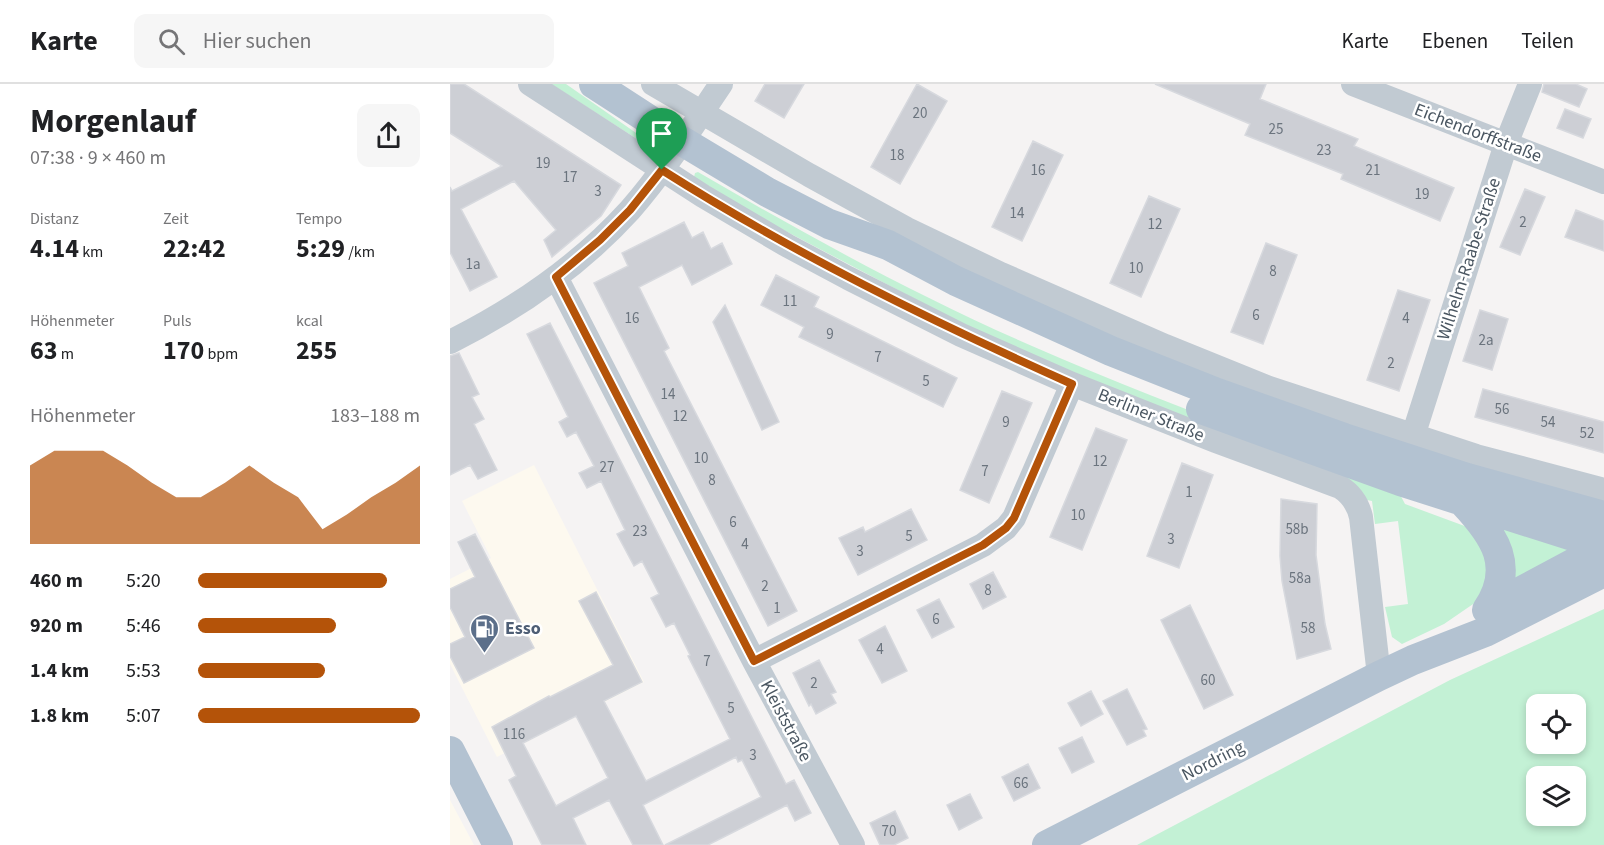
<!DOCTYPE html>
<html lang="de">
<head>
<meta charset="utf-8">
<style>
  body { margin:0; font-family:"Source Sans 3",sans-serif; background:#f6f6f6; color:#202124; height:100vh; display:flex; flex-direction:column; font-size:22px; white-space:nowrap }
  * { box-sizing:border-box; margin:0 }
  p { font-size:20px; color:#757577 }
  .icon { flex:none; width:33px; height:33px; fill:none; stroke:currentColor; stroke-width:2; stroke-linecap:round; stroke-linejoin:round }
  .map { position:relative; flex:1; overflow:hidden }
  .side { display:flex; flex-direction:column; background:#fff; width:450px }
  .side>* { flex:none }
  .fabs { position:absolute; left:1076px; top:610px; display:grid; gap:12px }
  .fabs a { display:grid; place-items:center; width:60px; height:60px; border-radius:12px; background:#fff; box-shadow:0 3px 9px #0003; font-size:30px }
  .pin { position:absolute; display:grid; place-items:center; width:51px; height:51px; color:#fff; margin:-62px -26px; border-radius:50% 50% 50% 0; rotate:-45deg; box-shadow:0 0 6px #0007 }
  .pin .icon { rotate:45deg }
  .round { display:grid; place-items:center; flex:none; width:63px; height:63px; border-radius:12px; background:#f6f6f6 }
  .overview { display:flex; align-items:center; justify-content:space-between; height:102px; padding:0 30px }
  h1 { font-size:33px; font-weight:700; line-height:45px }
  .metrics { display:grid; grid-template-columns:repeat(3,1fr); gap:9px; height:102px; padding:6px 30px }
  .metrics div { display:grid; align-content:center }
  .metrics b { font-size:26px; font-weight:700 }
  .metrics small { font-size:16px; font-weight:400 }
  .metrics p { font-size:16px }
  .chart { height:168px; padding:12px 30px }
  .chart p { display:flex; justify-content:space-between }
  .chart svg { width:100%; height:108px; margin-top:6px; fill:#b45309; opacity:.7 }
  ul { padding:0 30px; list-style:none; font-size:20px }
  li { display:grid; grid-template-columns:96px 72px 1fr; align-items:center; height:45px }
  li i { height:15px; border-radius:8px; background:#b45309 }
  header { display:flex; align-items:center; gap:36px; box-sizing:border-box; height:84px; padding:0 30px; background:#fff; border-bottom:2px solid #e0e0e0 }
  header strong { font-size:28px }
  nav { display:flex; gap:33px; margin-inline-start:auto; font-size:21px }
  .search { width:420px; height:54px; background:#f6f6f6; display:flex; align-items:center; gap:15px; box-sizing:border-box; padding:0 21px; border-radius:12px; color:#757577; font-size:22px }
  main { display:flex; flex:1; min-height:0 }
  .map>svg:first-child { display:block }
  .commercial { fill:#fdf9ef }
  .green { fill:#c3f1d5; fill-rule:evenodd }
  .building { fill:#cdcfd5; stroke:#d7d9de; stroke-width:1.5; fill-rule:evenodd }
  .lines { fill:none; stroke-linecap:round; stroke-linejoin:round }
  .minor { stroke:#c1cad2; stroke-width:24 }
  .major { stroke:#b3c2d1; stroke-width:30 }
  .route-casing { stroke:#fff; stroke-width:12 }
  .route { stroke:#b45309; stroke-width:8 }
  .labels { text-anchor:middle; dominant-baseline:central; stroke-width:5; stroke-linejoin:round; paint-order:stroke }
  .number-label { font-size:15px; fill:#6b747e }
  .street-label { font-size:18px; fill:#4a5661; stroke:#fff }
  .service-label { font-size:18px; font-weight:bold; fill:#4e5e75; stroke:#fff; text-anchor:start }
</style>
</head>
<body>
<header>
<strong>Karte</strong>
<div class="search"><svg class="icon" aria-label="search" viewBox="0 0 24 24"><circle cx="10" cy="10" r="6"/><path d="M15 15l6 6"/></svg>Hier suchen</div>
<nav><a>Karte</a><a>Ebenen</a><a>Teilen</a></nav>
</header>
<main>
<section class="side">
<div class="overview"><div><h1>Morgenlauf</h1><p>07:38 · 9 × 460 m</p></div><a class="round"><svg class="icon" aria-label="share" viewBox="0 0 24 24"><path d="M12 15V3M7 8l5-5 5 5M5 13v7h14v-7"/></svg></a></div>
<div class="metrics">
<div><p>Distanz</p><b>4.14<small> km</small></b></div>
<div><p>Zeit</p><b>22:42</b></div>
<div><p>Tempo</p><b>5:29<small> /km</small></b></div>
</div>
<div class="metrics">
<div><p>Höhenmeter</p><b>63<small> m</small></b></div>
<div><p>Puls</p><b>170<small> bpm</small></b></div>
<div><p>kcal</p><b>255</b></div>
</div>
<div class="chart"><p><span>Höhenmeter</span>183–188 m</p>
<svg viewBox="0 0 160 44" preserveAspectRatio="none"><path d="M0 44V12L10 6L20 6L30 6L40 12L50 19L60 25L70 25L80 19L90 12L100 19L110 25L120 38L130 32L140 25L150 19L160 12V44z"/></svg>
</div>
<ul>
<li><b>460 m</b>5:20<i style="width:85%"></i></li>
<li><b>920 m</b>5:46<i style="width:62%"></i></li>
<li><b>1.4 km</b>5:53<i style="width:57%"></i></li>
<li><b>1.8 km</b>5:07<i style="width:100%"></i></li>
</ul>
</section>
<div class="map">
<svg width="1154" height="761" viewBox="0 0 1154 761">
  <rect width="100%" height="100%" fill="#f5f3f3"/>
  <path class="commercial" d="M 84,381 L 194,598 L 47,673 L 0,580 L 0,495 L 41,474 L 12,417 Z
    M 0,716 L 24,761 L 0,761 Z"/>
  <path class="green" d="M 101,0 L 116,0 L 199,58 L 201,64 Z
    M 248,88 C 356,151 467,212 582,262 C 701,314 824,359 946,403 L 955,420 L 1020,444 L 1038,472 L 1036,498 L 1029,516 L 994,540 L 952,560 L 942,553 L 935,523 L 958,520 L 948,437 L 925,440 L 922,417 L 917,416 L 522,245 L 303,130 L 244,93 L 245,89 Z
    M 1040,435 L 1125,462 L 1059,502 Z
    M 1154,525 L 1154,761 L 687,761 L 1000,596 ZM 1086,621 L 1125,621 L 1125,660 L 1086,660 ZM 1086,693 L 1125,693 L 1125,732 L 1086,732 Z"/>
  <path class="building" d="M 0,0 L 14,0 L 171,101 L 151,132 L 102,173 L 94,156 L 106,146 L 64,97 L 11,125 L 47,193 L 20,207 L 0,168 L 0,103 L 2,107 L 52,82 L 0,49 Z
    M 315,0 L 354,0 L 334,34 L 305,17 Z
    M 467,0 L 497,17 L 450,100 L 421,83 Z
    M 705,0 L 816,0 L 810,15 L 908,55 L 904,62 L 1004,104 L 990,137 L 891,95 L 893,90 L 795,51 L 800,40 Z
    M 1094,0 L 1126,0 L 1137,5 L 1129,23 L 1092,8 Z
    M 1115,25 L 1141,35 L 1133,54 L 1107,44 Z
    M 583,57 L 613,71 L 572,157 L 542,143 Z
    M 1075,105 L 1095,113 L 1070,171 L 1050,163 Z
    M 699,112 L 730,125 L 691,213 L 660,199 Z
    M 1126,126 L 1154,137 L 1154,167 L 1115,153 Z
    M 234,138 L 242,154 L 253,148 L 261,165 L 272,159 L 282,180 L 242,201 L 232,181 L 189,203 L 219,264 L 214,267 L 347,527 L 318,542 L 144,199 L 178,182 L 172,169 Z
    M 816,159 L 847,171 L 813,260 L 781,248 Z
    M 326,191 L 369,213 L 364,223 L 507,294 L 493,323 L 349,253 L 354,243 L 311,221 Z
    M 948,206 L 980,216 L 949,307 L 917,296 Z
    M 275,221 L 329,338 L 312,346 L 263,238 Z
    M 1030,226 L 1058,235 L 1042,286 L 1013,277 Z
    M 100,239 L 336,700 L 344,696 L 361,729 L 345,737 L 337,721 L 258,761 L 215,761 L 311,713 L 292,676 L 288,678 L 286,673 L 193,721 L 213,761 L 183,761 L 159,716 L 123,734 L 136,761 L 92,761 L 59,696 L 66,692 L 42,643 L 99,612 L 100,613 L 163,581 L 129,517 L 146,508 L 192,598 L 154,617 L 196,697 L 280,655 L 238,572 L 240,571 L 224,539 L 216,543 L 201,514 L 209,510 L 192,477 L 184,482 L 167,450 L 175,446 L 151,397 L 137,404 L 129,389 L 144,382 L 126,348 L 117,353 L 109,338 L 118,333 L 77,250 ZM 126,632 L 158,694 L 106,722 L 73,659 Z
    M 9,269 L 29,310 L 22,313 L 34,335 L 24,340 L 47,386 L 28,395 L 20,381 L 0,391 L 0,272 Z
    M 1033,305 L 1154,338 L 1154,369 L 1025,333 Z
    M 552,307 L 582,319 L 539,419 L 510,406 Z
    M 646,344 L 677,356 L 632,466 L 600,453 Z
    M 732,379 L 763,391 L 729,484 L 697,472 Z
    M 831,415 L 867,420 L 866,471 L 875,540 L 881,565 L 847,575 L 832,497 L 830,472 Z
    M 461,425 L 477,456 L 408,491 L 389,454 L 413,443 L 415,448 Z
    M 25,450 L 84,564 L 14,599 L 0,572 L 0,560 L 15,553 L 0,523 L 0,505 L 25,493 L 8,458 Z
    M 543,488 L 556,513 L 533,525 L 520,500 Z
    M 489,515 L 504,543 L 482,554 L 467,526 Z
    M 740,521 L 783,611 L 754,625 L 711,536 Z
    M 435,542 L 457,587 L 432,599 L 409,556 Z
    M 369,576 L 386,608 L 381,610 L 386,619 L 366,630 L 361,620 L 359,622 L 343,589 Z
    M 677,605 L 697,645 L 693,646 L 696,652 L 677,661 L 653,617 Z
    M 641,607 L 653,630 L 631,642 L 618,619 Z
    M 632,653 L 644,678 L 622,689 L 609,664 Z
    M 578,680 L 590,704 L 564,717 L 552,693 Z
    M 520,710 L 532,734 L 509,746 L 497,721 Z
    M 445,727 L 458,754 L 444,761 L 430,761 L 420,739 Z"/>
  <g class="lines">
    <path class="minor" d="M 80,0 L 253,112 L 338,162 L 398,194 L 511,251 L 622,300 L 766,357 L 890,403 C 901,410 908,420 911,433 L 929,592
      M 203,0 L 359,91 L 457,145 L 551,190 L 715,262 L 819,304 L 1026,372 L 1154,406
      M 903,0 L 1154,98
      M 106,193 L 304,577 L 403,761
      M 0,258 C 66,225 130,181 180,126 C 214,87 242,43 271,0
      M 963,352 L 1056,60 L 1080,0
      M 304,577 L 533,461 L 556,444 L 564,434 L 622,300"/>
    <path class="major" d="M 144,0 L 232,57 L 317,108 L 379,140 L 438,161 L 506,197 L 661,267 L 767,309 L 894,354 L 1017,394 L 1154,432
      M 751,325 L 950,397 L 1154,462
      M 1014,419 C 1045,452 1066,483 1037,526
      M 1051,518 L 1154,463
      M 0,667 L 48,761
      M 597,761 L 929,592 L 963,576 L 1035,548 L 1154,488"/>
  </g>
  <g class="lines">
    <defs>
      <path id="route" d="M 212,86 C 343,169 481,237 622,300 L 564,434 L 556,444 L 533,461 L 304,577 L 106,193 L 150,156 L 180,126 Z"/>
    </defs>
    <use href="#route" class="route-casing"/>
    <use href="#route" class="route"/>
  </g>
  <defs>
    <symbol id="fuel-pin" viewBox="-11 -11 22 30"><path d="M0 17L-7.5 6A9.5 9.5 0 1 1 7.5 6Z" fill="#5c6f8a" stroke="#fff"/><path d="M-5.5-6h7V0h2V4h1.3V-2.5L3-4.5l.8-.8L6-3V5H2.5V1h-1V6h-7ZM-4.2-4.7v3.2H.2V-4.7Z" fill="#fff"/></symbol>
  </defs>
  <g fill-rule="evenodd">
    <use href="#fuel-pin" x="18" y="528" width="33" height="45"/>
  </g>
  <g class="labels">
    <g class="number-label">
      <text x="470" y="29">20</text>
      <text x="826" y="45">25</text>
      <text x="874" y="66">23</text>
      <text x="447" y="71">18</text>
      <text x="93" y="79">19</text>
      <text x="588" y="86">16</text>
      <text x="923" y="86">21</text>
      <text x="120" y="93">17</text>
      <text x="148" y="107">3</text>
      <text x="972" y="110">19</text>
      <text x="567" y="129">14</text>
      <text x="1073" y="138">2</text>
      <text x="705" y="140">12</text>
      <text x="23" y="180">1a</text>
      <text x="686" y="184">10</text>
      <text x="823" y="187">8</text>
      <text x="340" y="217">11</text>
      <text x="806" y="231">6</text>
      <text x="182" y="234">16</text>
      <text x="956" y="234">4</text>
      <text x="380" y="250">9</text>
      <text x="1036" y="256">2a</text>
      <text x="428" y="273">7</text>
      <text x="941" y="279">2</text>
      <text x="476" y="297">5</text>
      <text x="218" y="310">14</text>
      <text x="1052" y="325">56</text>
      <text x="230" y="332">12</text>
      <text x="556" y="338">9</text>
      <text x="1098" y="338">54</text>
      <text x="1137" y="349">52</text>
      <text x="251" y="374">10</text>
      <text x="650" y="377">12</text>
      <text x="157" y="383">27</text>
      <text x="535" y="387">7</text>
      <text x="262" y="396">8</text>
      <text x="739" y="408">1</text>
      <text x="628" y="431">10</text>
      <text x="283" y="438">6</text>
      <text x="847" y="445">58b</text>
      <text x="190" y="447">23</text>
      <text x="459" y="452">5</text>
      <text x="721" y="455">3</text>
      <text x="295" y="460">4</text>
      <text x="410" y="467">3</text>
      <text x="850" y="494">58a</text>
      <text x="315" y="502">2</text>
      <text x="538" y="506">8</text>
      <text x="327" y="524">1</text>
      <text x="486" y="535">6</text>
      <text x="858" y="544">58</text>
      <text x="430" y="565">4</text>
      <text x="257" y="577">7</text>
      <text x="758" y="596">60</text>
      <text x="364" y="599">2</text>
      <text x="281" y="624">5</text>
      <text x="64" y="650">116</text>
      <text x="303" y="671">3</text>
      <text x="571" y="699">66</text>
      <text x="439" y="747">70</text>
    </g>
    <g class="street-label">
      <text transform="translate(1028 49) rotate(21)">Eichendorffstraße</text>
      <text transform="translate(1019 175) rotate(-72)">Wilhelm-Raabe-Straße</text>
      <text transform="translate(701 331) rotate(22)">Berliner Straße</text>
      <text transform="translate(336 637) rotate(62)">Kleiststraße</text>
      <text transform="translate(763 677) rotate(-27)">Nordring</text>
    </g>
    <g class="service-label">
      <text x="55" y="544">Esso</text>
    </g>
  </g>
</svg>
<div class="fabs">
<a><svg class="icon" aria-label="locate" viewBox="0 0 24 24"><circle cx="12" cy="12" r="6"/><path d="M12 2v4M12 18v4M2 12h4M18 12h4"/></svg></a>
<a><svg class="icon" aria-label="layers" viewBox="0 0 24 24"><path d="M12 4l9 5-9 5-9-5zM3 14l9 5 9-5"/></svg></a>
</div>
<div class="pin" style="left:212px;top:86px;background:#1e9e55"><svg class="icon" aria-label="arrive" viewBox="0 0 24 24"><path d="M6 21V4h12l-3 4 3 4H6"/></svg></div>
</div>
</main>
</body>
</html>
